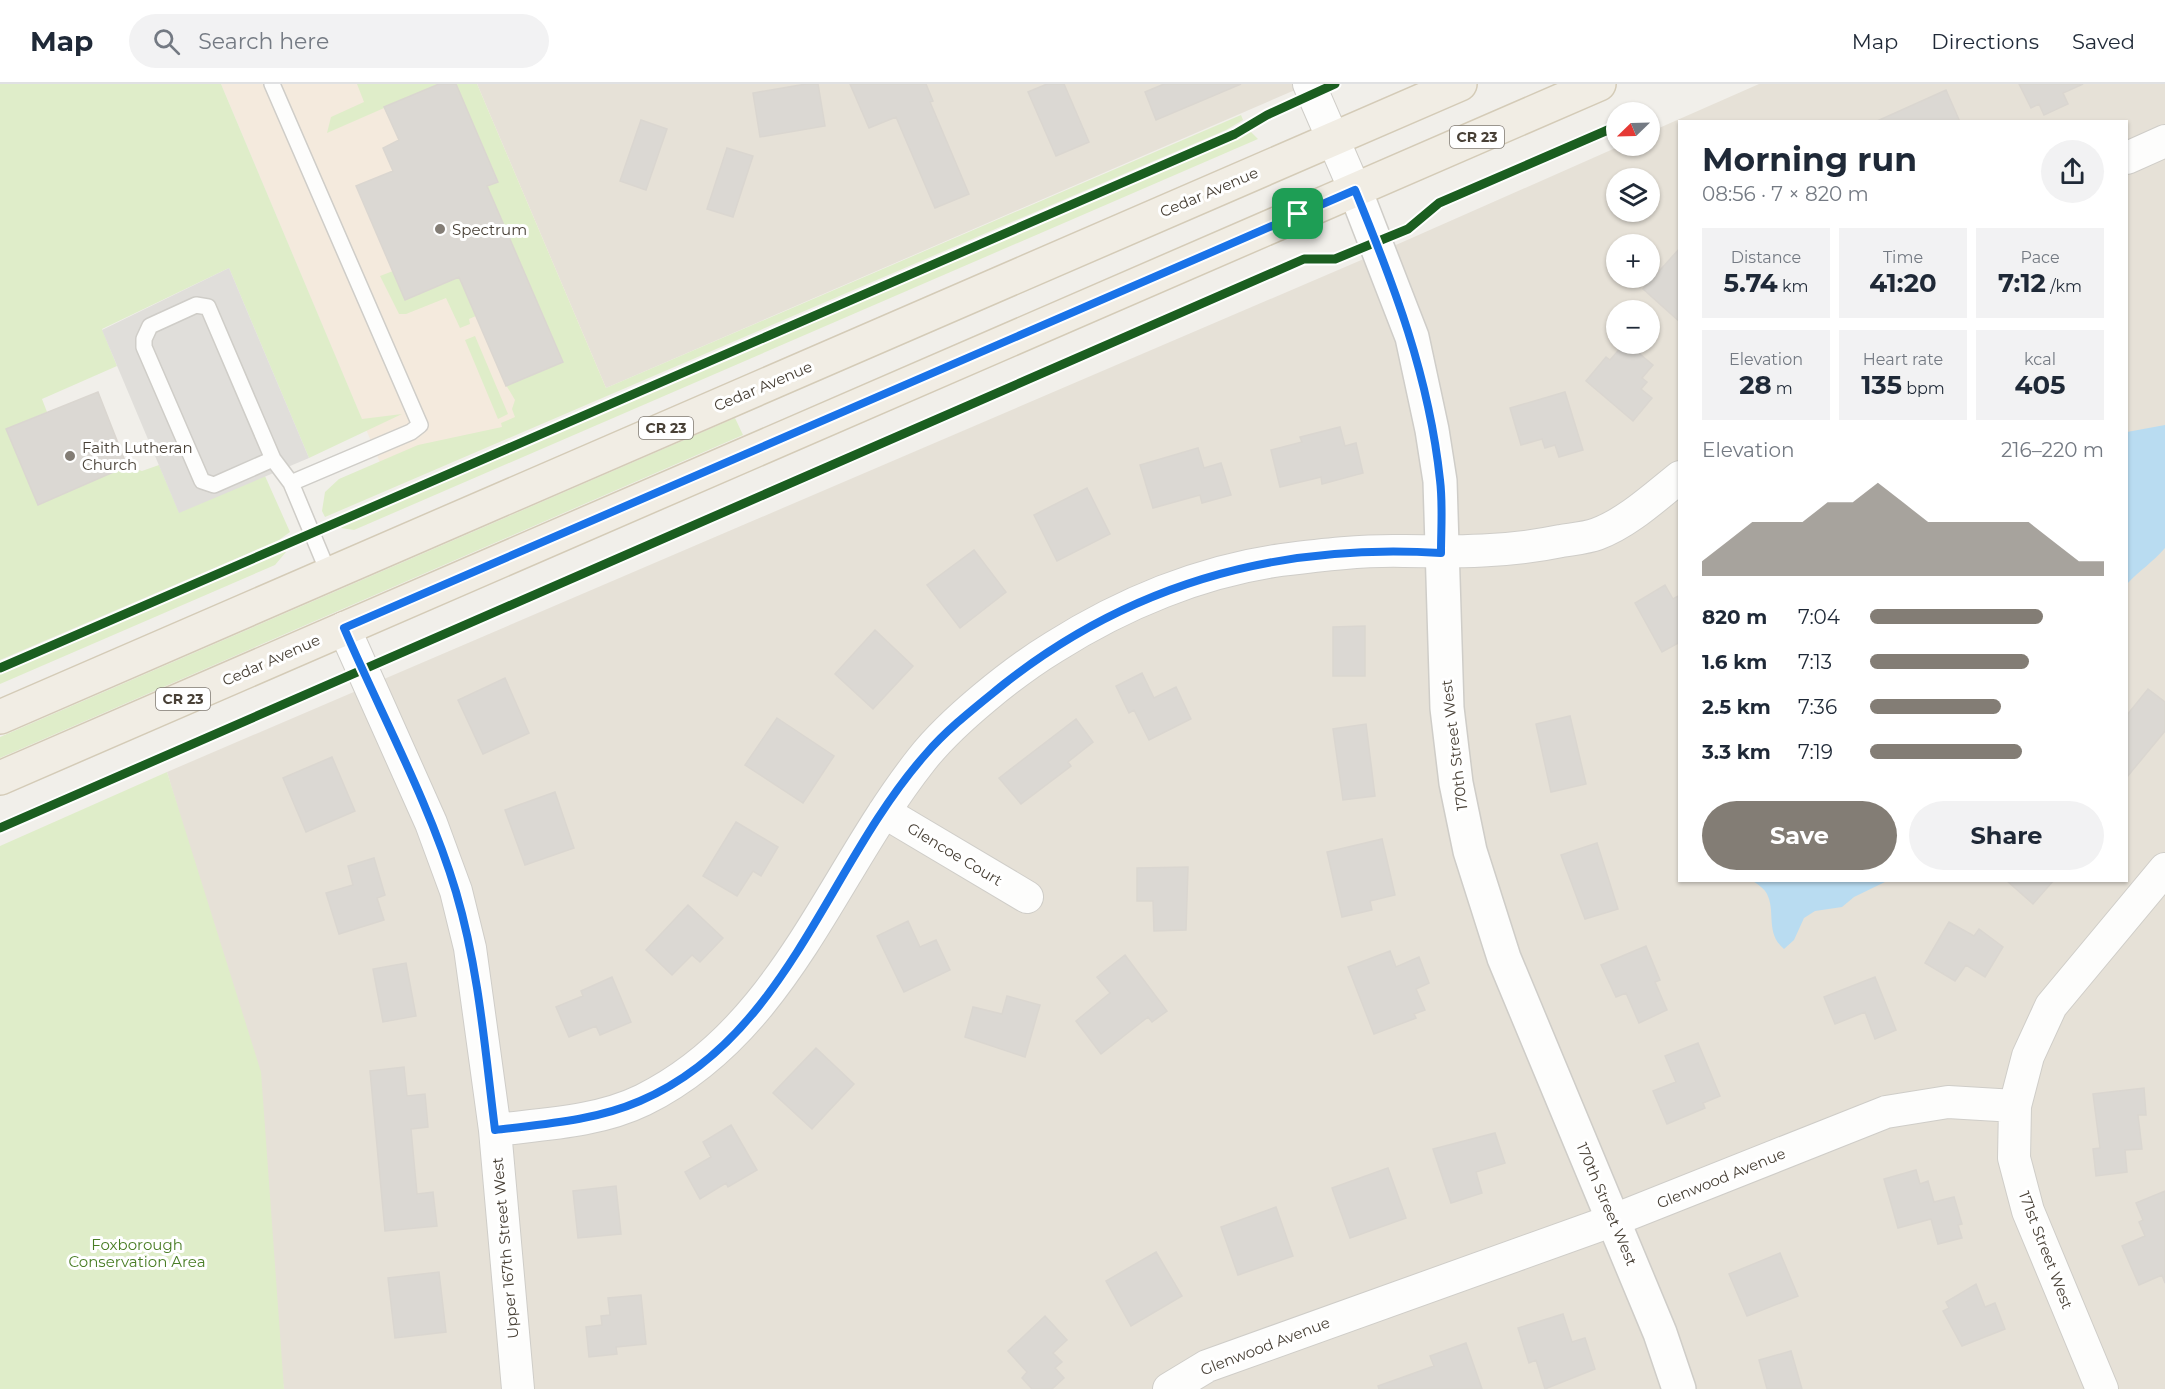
<!DOCTYPE html>
<html lang="en">
<head>
<meta charset="utf-8">
<style>
  body { margin:0; font-family:Montserrat,sans-serif; background:#f2f2f3; color:#1f2937; height:100vh; display:flex; flex-direction:column; font-size:22px; white-space:nowrap }
  * { box-sizing:border-box; margin:0 }
  p { font-size:20px; color:#747a83 }
  .icon { flex:none; width:33px; height:33px; fill:none; stroke:currentColor; stroke-width:2; stroke-linecap:round; stroke-linejoin:round }
  .map { position:relative; flex:1; overflow:hidden }
  .panel { position:absolute; left:1678px; top:36px; width:450px; height:762px; display:flex; flex-direction:column; background:#fff; border-radius:0px; box-shadow:0 2px 4px #0004 }
  .panel>* { flex:none }
  .needle { width:39px; rotate:247deg }
  .controls { position:absolute; left:1606px; top:18px; display:grid; gap:12px }
  .controls a { display:grid; place-items:center; width:54px; height:54px; border-radius:50%; background:#fff; box-shadow:0 2px 4px #0004; font-size:30px }
  .pin { position:absolute; display:grid; place-items:center; width:51px; height:51px; color:#fff; margin:-26px; border-radius:12px; box-shadow:0 3px 9px #0006 }
  .round { display:grid; place-items:center; flex:none; width:63px; height:63px; border-radius:32px; background:#f2f2f3 }
  .overview { display:flex; align-items:center; justify-content:space-between; height:102px; padding:0 24px }
  h1 { font-size:33px; font-weight:700; line-height:45px }
  .metrics { display:grid; grid-template-columns:repeat(3,1fr); gap:9px; height:102px; padding:6px 24px }
  .metrics div { display:grid; align-content:center; border-radius:0px; background:#f2f2f3; text-align:center }
  .metrics b { font-size:26px; font-weight:700 }
  .metrics small { font-size:16px; font-weight:400 }
  .metrics p { font-size:16px }
  .chart { height:168px; padding:12px 24px }
  .chart p { display:flex; justify-content:space-between }
  .chart svg { width:100%; height:108px; margin-top:6px; fill:#837d75; opacity:.7 }
  .action { display:flex; gap:12px; margin-top:auto; padding:12px 24px }
  .action a { flex:1; height:69px; border-radius:36px; background:#837d75; color:#fff; font-size:24px; font-weight:700; line-height:69px; text-align:center }
  .action a+a { background:#f2f2f3; color:#1f2937 }
  ul { padding:0 24px; list-style:none; font-size:20px }
  li { display:grid; grid-template-columns:96px 72px 1fr; align-items:center; height:45px }
  li i { height:15px; border-radius:8px; background:#837d75 }
  header { display:flex; align-items:center; gap:36px; box-sizing:border-box; height:84px; padding:0 30px; background:#fff; border-bottom:2px solid #e0e1e3 }
  header strong { font-size:28px }
  nav { display:flex; gap:33px; margin-inline-start:auto; font-size:21px }
  .search { width:420px; height:54px; background:#f2f2f3; display:flex; align-items:center; gap:15px; box-sizing:border-box; padding:0 21px; border-radius:33px; color:#747a83; font-size:22px }
  .map>svg:first-child { display:block }
  .residential { fill:#e6e1d7; fill-rule:evenodd }
  .commercial { fill:#f4eadd }
  .green { fill:#dfedc9 }
  .parking { fill:#e0deda }
  .water { fill:#b9dcf1 }
  .building { fill:#dbd8d3; stroke:#dad6d0; stroke-width:1.5 }
  .lines { fill:none; stroke-linecap:round; stroke-linejoin:round }
  .service-casing { stroke:#cfcdc8; stroke-width:18 }
  .minor-casing { stroke:#cfcdc8; stroke-width:34 }
  .tertiary-casing { stroke:#cfcdc8; stroke-width:36 }
  .primary-casing { stroke:#d4cbb7; stroke-width:36 }
  .service { stroke:#fdfdfc; stroke-width:15 }
  .minor { stroke:#fdfdfc; stroke-width:32 }
  .tertiary { stroke:#fdfdfc; stroke-width:33 }
  .primary { stroke:#f1ede4; stroke-width:33 }
  .cycleway-casing { stroke:#fff; stroke-width:13 }
  .cycleway { stroke:#1b5e20; stroke-width:9 }
  .route-casing { stroke:#fff; stroke-width:12 }
  .route { stroke:#1a73e8; stroke-width:8 }
  .poi-dot { fill:#837d75; stroke:#fff; stroke-width:2 }
  .labels { text-anchor:middle; dominant-baseline:central; stroke-width:6; stroke-linejoin:round; paint-order:stroke }
  .shield { fill:#fff; stroke:#7f7972; stroke-width:1.5 }
  .shield-label { font-size:14px; font-weight:bold; fill:#484036 }
  .street-label { font-size:15px; fill:#484036; stroke:#fff }
  .poi-label { font-size:15px; fill:#484036; stroke:#fff; text-anchor:start }
  .park-label { font-size:15px; fill:#497d25; stroke:#fff }
</style>
</head>
<body>
<header>
<strong>Map</strong>
<div class="search"><svg class="icon" aria-label="search" viewBox="0 0 24 24"><circle cx="10" cy="10" r="6"/><path d="M15 15l6 6"/></svg>Search here</div>
<nav><a>Map</a><a>Directions</a><a>Saved</a></nav>
</header>
<div class="map">
<svg width="2165" height="1305" viewBox="0 0 2165 1305">
  <rect width="100%" height="100%" fill="#f1efea"/>
  <path class="residential" d="M 477,0 L 1309,0 L 606,304 Z
    M 1759,0 L 2165,0 L 2165,1305 L 284,1305 L 205,816 L 167,688 L 1380,168 L 1620,62 L 1650,62 L 1650,48 ZM 1680,38 L 2127,38 L 2127,796 L 1680,796 ZM 1617,94 L 1650,94 L 1650,128 L 1617,128 ZM 1617,160 L 1650,160 L 1650,194 L 1617,194 ZM 1617,226 L 1650,226 L 1650,260 L 1617,260 Z"/>
  <path class="commercial" d="M 221,0 L 477,0 L 606,304 L 389,400 Z"/>
  <path class="green" d="M 0,0 L 221,0 L 362,335 L 402,330 L 309,374 L 229,184 L 102,245 L 117,282 L 42,315 L 47,328 L 6,345 L 38,421 L 127,382 L 142,387 L 159,381 L 179,428 L 265,392 L 290,448 L 279,456 L 0,576 Z
    M 357,0 L 439,0 L 327,49 L 331,33 L 364,18 Z
    M 456,0 L 477,0 L 606,304 L 1241,31 L 1243,36 L 1226,46 L 325,433 L 322,427 L 325,408 L 339,395 L 418,361 L 502,343 L 501,339 L 515,333 L 512,325 L 515,316 L 506,301 L 563,278 L 487,102 L 498,97 Z
    M 1250,47 L 1258,55 L 354,446 L 341,444 L 343,440 Z
    M 393,187 L 405,216 L 459,193 L 476,232 L 469,235 L 470,240 L 460,244 L 446,214 L 406,230 L 399,230 L 380,192 Z
    M 475,252 L 508,330 L 498,335 L 465,256 Z
    M 735,334 L 743,351 L 0,674 L 0,653 Z
    M 283,467 L 286,468 L 275,481 L 0,600 L 0,589 Z
    M 167,688 L 261,988 L 284,1305 L 0,1305 L 0,762 Z"/>
  <path class="parking" d="M 229,184 L 309,374 L 179,429 L 102,246 Z"/>
  <path class="water" d="M 2165,341 L 2165,464 C 2153,478 2139,487 2127,500 L 2127,348 Z
    M 1753,797 L 1887,797 L 1854,813 L 1842,823 L 1815,827 L 1804,834 L 1794,856 L 1784,865 C 1765,849 1776,828 1767,810 C 1765,805 1757,800 1753,797 Z"/>
  <path class="building" d="M 439,0 L 456,0 L 498,98 L 487,102 L 563,278 L 506,302 L 459,193 L 405,216 L 356,102 L 393,87 L 383,64 L 399,56 L 384,23 Z
    M 806,0 L 818,0 L 825,42 L 760,53 L 753,9 Z
    M 850,0 L 926,0 L 933,17 L 930,18 L 969,110 L 935,124 L 896,33 L 869,44 Z
    M 1047,0 L 1064,0 L 1089,58 L 1056,72 L 1028,8 Z
    M 1164,0 L 1241,0 L 1156,36 L 1145,8 Z
    M 2019,0 L 2083,0 L 2063,9 L 2068,20 L 2044,31 L 2039,20 L 2031,24 Z
    M 1946,6 L 1960,38 L 1875,38 Z
    M 641,36 L 667,45 L 646,106 L 620,97 Z
    M 727,64 L 753,72 L 733,133 L 707,125 Z
    M 1680,164 L 1680,238 L 1643,205 Z
    M 1624,260 L 1628,260 L 1653,281 L 1642,294 L 1647,298 L 1641,305 L 1652,314 L 1633,337 L 1586,297 L 1606,273 L 1610,276 Z
    M 98,308 L 127,382 L 38,421 L 6,345 Z
    M 1565,308 L 1583,366 L 1559,373 L 1555,361 L 1545,364 L 1542,355 L 1521,361 L 1510,324 Z
    M 1340,343 L 1345,362 L 1356,359 L 1363,389 L 1322,400 L 1321,393 L 1280,403 L 1271,366 L 1302,358 L 1300,353 Z
    M 1198,364 L 1204,384 L 1221,379 L 1231,411 L 1202,419 L 1200,411 L 1153,424 L 1140,381 Z
    M 1087,404 L 1110,450 L 1057,477 L 1034,431 Z
    M 974,466 L 1006,508 L 960,544 L 927,501 Z
    M 1665,501 L 1673,515 L 1680,511 L 1680,558 L 1662,568 L 1635,519 Z
    M 1365,542 L 1365,592 L 1333,592 L 1333,543 Z
    M 875,546 L 913,582 L 873,625 L 835,590 Z
    M 1142,589 L 1154,614 L 1176,603 L 1191,635 L 1149,656 L 1134,626 L 1129,629 L 1116,602 Z
    M 505,594 L 529,649 L 483,670 L 458,616 Z
    M 2148,605 L 2165,618 L 2165,647 L 2127,693 L 2127,631 Z
    M 1570,632 L 1586,700 L 1551,708 L 1536,640 Z
    M 777,634 L 834,672 L 803,719 L 745,681 Z
    M 1076,635 L 1093,658 L 1068,678 L 1071,682 L 1021,720 L 999,694 Z
    M 1366,640 L 1375,712 L 1343,716 L 1333,645 Z
    M 332,673 L 355,727 L 306,748 L 283,694 Z
    M 555,708 L 574,764 L 525,781 L 505,726 Z
    M 736,738 L 778,763 L 761,792 L 753,787 L 737,812 L 703,792 Z
    M 1382,755 L 1395,811 L 1370,817 L 1372,826 L 1342,833 L 1327,768 Z
    M 1597,759 L 1618,825 L 1585,835 L 1561,771 Z
    M 374,774 L 385,811 L 377,814 L 384,836 L 339,850 L 326,809 L 353,801 L 348,782 Z
    M 1188,783 L 1186,846 L 1154,847 L 1153,817 L 1137,817 L 1137,784 Z
    M 2006,796 L 2054,796 L 2033,820 Z
    M 688,821 L 723,854 L 700,878 L 692,871 L 672,891 L 646,866 Z
    M 908,837 L 920,863 L 936,856 L 950,886 L 904,908 L 877,852 Z
    M 1949,838 L 1974,852 L 1979,845 L 2003,863 L 1985,893 L 1966,881 L 1955,897 L 1925,879 Z
    M 1646,862 L 1660,896 L 1655,898 L 1667,926 L 1639,939 L 1626,909 L 1616,913 L 1601,881 Z
    M 1390,867 L 1396,883 L 1419,873 L 1429,899 L 1416,905 L 1425,926 L 1414,930 L 1416,934 L 1374,950 L 1348,883 Z
    M 1125,871 L 1167,927 L 1152,938 L 1148,933 L 1101,970 L 1076,937 L 1110,909 L 1097,893 Z
    M 406,879 L 416,932 L 383,938 L 373,885 Z
    M 612,893 L 631,938 L 600,951 L 596,942 L 569,953 L 556,923 L 583,912 L 581,907 Z
    M 1875,893 L 1896,946 L 1875,955 L 1865,928 L 1835,940 L 1824,913 Z
    M 1007,912 L 1040,921 L 1025,973 L 965,953 L 973,923 L 1002,930 Z
    M 1698,959 L 1720,1012 L 1703,1019 L 1705,1024 L 1667,1040 L 1653,1007 L 1676,998 L 1665,972 Z
    M 816,964 L 854,1000 L 812,1045 L 773,1009 Z
    M 404,983 L 407,1012 L 425,1010 L 428,1043 L 411,1045 L 417,1110 L 433,1108 L 437,1142 L 385,1147 L 370,987 Z
    M 2144,1004 L 2146,1031 L 2138,1031 L 2142,1065 L 2125,1066 L 2127,1088 L 2096,1092 L 2093,1065 L 2100,1064 L 2093,1010 Z
    M 731,1041 L 757,1086 L 728,1103 L 726,1099 L 700,1115 L 685,1088 L 711,1073 L 703,1058 Z
    M 1495,1049 L 1505,1079 L 1476,1088 L 1482,1109 L 1451,1119 L 1433,1065 Z
    M 1388,1084 L 1406,1134 L 1350,1154 L 1332,1104 Z
    M 1916,1086 L 1920,1100 L 1928,1097 L 1934,1118 L 1954,1113 L 1962,1140 L 1958,1141 L 1962,1154 L 1938,1160 L 1931,1135 L 1898,1144 L 1884,1095 Z
    M 616,1102 L 621,1150 L 578,1154 L 573,1107 Z
    M 2165,1107 L 2165,1199 L 2162,1191 L 2139,1201 L 2122,1162 L 2145,1152 L 2139,1138 L 2143,1136 L 2136,1119 Z
    M 1276,1123 L 1293,1172 L 1238,1191 L 1221,1143 Z
    M 1156,1168 L 1182,1212 L 1131,1242 L 1106,1197 Z
    M 1780,1169 L 1798,1212 L 1747,1232 L 1729,1190 Z
    M 439,1188 L 446,1248 L 395,1254 L 388,1194 Z
    M 1976,1200 L 1985,1223 L 1995,1219 L 2005,1245 L 1962,1262 L 1943,1227 L 1949,1224 L 1946,1218 Z
    M 641,1211 L 646,1260 L 616,1263 L 617,1270 L 589,1273 L 586,1243 L 602,1241 L 601,1232 L 610,1231 L 608,1214 Z
    M 1563,1230 L 1572,1258 L 1585,1254 L 1595,1285 L 1545,1305 L 1536,1276 L 1529,1279 L 1518,1244 Z
    M 1045,1232 L 1067,1256 L 1053,1269 L 1062,1278 L 1055,1284 L 1064,1294 L 1052,1305 L 1032,1305 L 1022,1294 L 1027,1288 L 1008,1267 Z
    M 1466,1259 L 1482,1305 L 1379,1305 L 1378,1302 L 1434,1282 L 1430,1272 Z
    M 1791,1267 L 1802,1305 L 1767,1305 L 1759,1276 Z"/>
  <g class="lines">
    <defs>
      <path id="service" d="M 272,0 L 420,341 L 411,348 L 291,399
        M 273,375 L 214,401 L 202,397 L 144,263 L 144,255 L 150,242 L 196,221 L 208,223 L 273,375 L 291,399 L 329,490"/>
      <path id="minor" d="M 1309,0 L 1355,106
        M 2127,74 L 2165,57
        M 344,544 L 431,739 L 456,807 L 470,864 L 495,1046 L 518,1305
        M 884,728 L 1027,813
        M 495,1046 C 544,1040 598,1038 643,1016 C 784,946 830,791 922,675 C 952,637 1013,588 1054,563 C 1122,520 1201,487 1281,476 C 1321,471 1363,466 1404,467 C 1458,468 1508,468 1561,457 C 1573,455 1586,454 1597,450 C 1627,439 1655,413 1680,393
        M 1169,1305 L 1207,1282 L 1614,1136 L 1886,1028 L 1948,1018 L 2015,1022
        M 2102,1305 L 2028,1127 L 2014,1074 L 2015,1022 L 2028,972 L 2051,922 L 2165,785"/>
      <path id="tertiary" d="M 1355,106 L 1412,253 L 1432,346 L 1440,397 L 1447,624 L 1456,699 L 1470,767 L 1504,874 L 1660,1249 L 1679,1305"/>
      <path id="primary" d="M 0,633 L 1460,0
        M 0,694 L 1599,0"/>
    </defs>
    <use href="#service" class="service-casing"/>
    <use href="#minor" class="minor-casing"/>
    <use href="#tertiary" class="tertiary-casing"/>
    <use href="#primary" class="primary-casing"/>
    <use href="#service" class="service"/>
    <use href="#minor" class="minor"/>
    <use href="#tertiary" class="tertiary"/>
    <use href="#primary" class="primary"/>
    <defs>
      <path id="cycleway" d="M 0,584 L 1235,50 L 1267,31 L 1335,0
        M 0,744 L 1304,175 L 1335,175 L 1408,145 L 1439,119 L 1617,42"/>
    </defs>
    <use href="#cycleway" class="cycleway-casing"/>
    <use href="#cycleway" class="cycleway"/>
  </g>
  <g class="lines">
    <defs>
      <path id="route" d="M 1355,106 C 1394,201 1429,292 1440,396 C 1443,420 1441,445 1441,469 C 1280,459 1132,499 1004,600 C 977,622 948,644 925,671 C 827,782 787,954 640,1017 C 594,1037 544,1040 495,1046 C 485,966 479,886 456,808 C 430,720 381,630 344,544 Z"/>
    </defs>
    <use href="#route" class="route-casing"/>
    <use href="#route" class="route"/>
  </g>
  <g class="poi-dot">
    <circle cx="440" cy="145" r="6"/>
    <circle cx="70" cy="372" r="6"/>
  </g>
  <g class="labels">
    <g class="shield">
      <rect x="1450" y="42" width="54" height="22" rx="4.5"/>
      <rect x="639" y="333" width="54" height="22" rx="4.5"/>
      <rect x="156" y="604" width="54" height="22" rx="4.5"/>
    </g>
    <g class="shield-label">
      <text x="1477" y="53">CR 23</text>
      <text x="666" y="344">CR 23</text>
      <text x="183" y="615">CR 23</text>
    </g>
    <g class="street-label">
      <text transform="translate(1209 108) rotate(-23)">Cedar Avenue</text>
      <text transform="translate(763 302) rotate(-23)">Cedar Avenue</text>
      <text transform="translate(271 576) rotate(-24)">Cedar Avenue</text>
      <text transform="translate(1454 661) rotate(-97)">170th Street West</text>
      <text transform="translate(955 770) rotate(31)">Glencoe Court</text>
      <text transform="translate(1721 1094) rotate(-22)">Glenwood Avenue</text>
      <text transform="translate(1607 1120) rotate(67)">170th Street West</text>
      <text transform="translate(505 1164) rotate(-95)">Upper 167th Street West</text>
      <text transform="translate(2046 1166) rotate(69)">171st Street West</text>
      <text transform="translate(1265 1262) rotate(-21)">Glenwood Avenue</text>
    </g>
    <g class="poi-label">
      <text x="452" y="145">Spectrum</text>
      <text x="82" y="363">Faith Lutheran<tspan x="82" dy="17">Church</tspan></text>
    </g>
    <g class="park-label">
      <text x="137" y="1160">Foxborough<tspan x="137" dy="17">Conservation Area</tspan></text>
    </g>
  </g>
</svg>
<div class="controls">
<a><svg class="needle" viewBox="-14 -14 28 28"><path d="M0-13l5 13h-10z" fill="#e53935"/><path d="M0 13l5-13h-10z" fill="#747a83"/></svg></a>
<a><svg class="icon" aria-label="layers" viewBox="0 0 24 24"><path d="M12 4l9 5-9 5-9-5zM3 14l9 5 9-5"/></svg></a>
<a>+</a>
<a>−</a>
</div>
<div class="pin" style="left:1298px;top:130px;background:#1e9e55"><svg class="icon" aria-label="arrive" viewBox="0 0 24 24"><path d="M6 21V4h12l-3 4 3 4H6"/></svg></div>
<section class="panel">
<div class="overview"><div><h1>Morning run</h1><p>08:56 · 7 × 820 m</p></div><a class="round"><svg class="icon" aria-label="share" viewBox="0 0 24 24"><path d="M12 15V3M7 8l5-5 5 5M5 13v7h14v-7"/></svg></a></div>
<div class="metrics">
<div><p>Distance</p><b>5.74<small> km</small></b></div>
<div><p>Time</p><b>41:20</b></div>
<div><p>Pace</p><b>7:12<small> /km</small></b></div>
</div>
<div class="metrics">
<div><p>Elevation</p><b>28<small> m</small></b></div>
<div><p>Heart rate</p><b>135<small> bpm</small></b></div>
<div><p>kcal</p><b>405</b></div>
</div>
<div class="chart"><p><span>Elevation</span>216–220 m</p>
<svg viewBox="0 0 160 44" preserveAspectRatio="none"><path d="M0 44V38L10 30L20 22L30 22L40 22L50 14L60 14L70 6L80 14L90 22L100 22L110 22L120 22L130 22L140 30L150 38L160 38V44z"/></svg>
</div>
<ul>
<li><b>820 m</b>7:04<i style="width:74%"></i></li>
<li><b>1.6 km</b>7:13<i style="width:68%"></i></li>
<li><b>2.5 km</b>7:36<i style="width:56%"></i></li>
<li><b>3.3 km</b>7:19<i style="width:65%"></i></li>
</ul>
<div class="action"><a>Save</a><a>Share</a></div>
</section>
</div>
</body>
</html>
